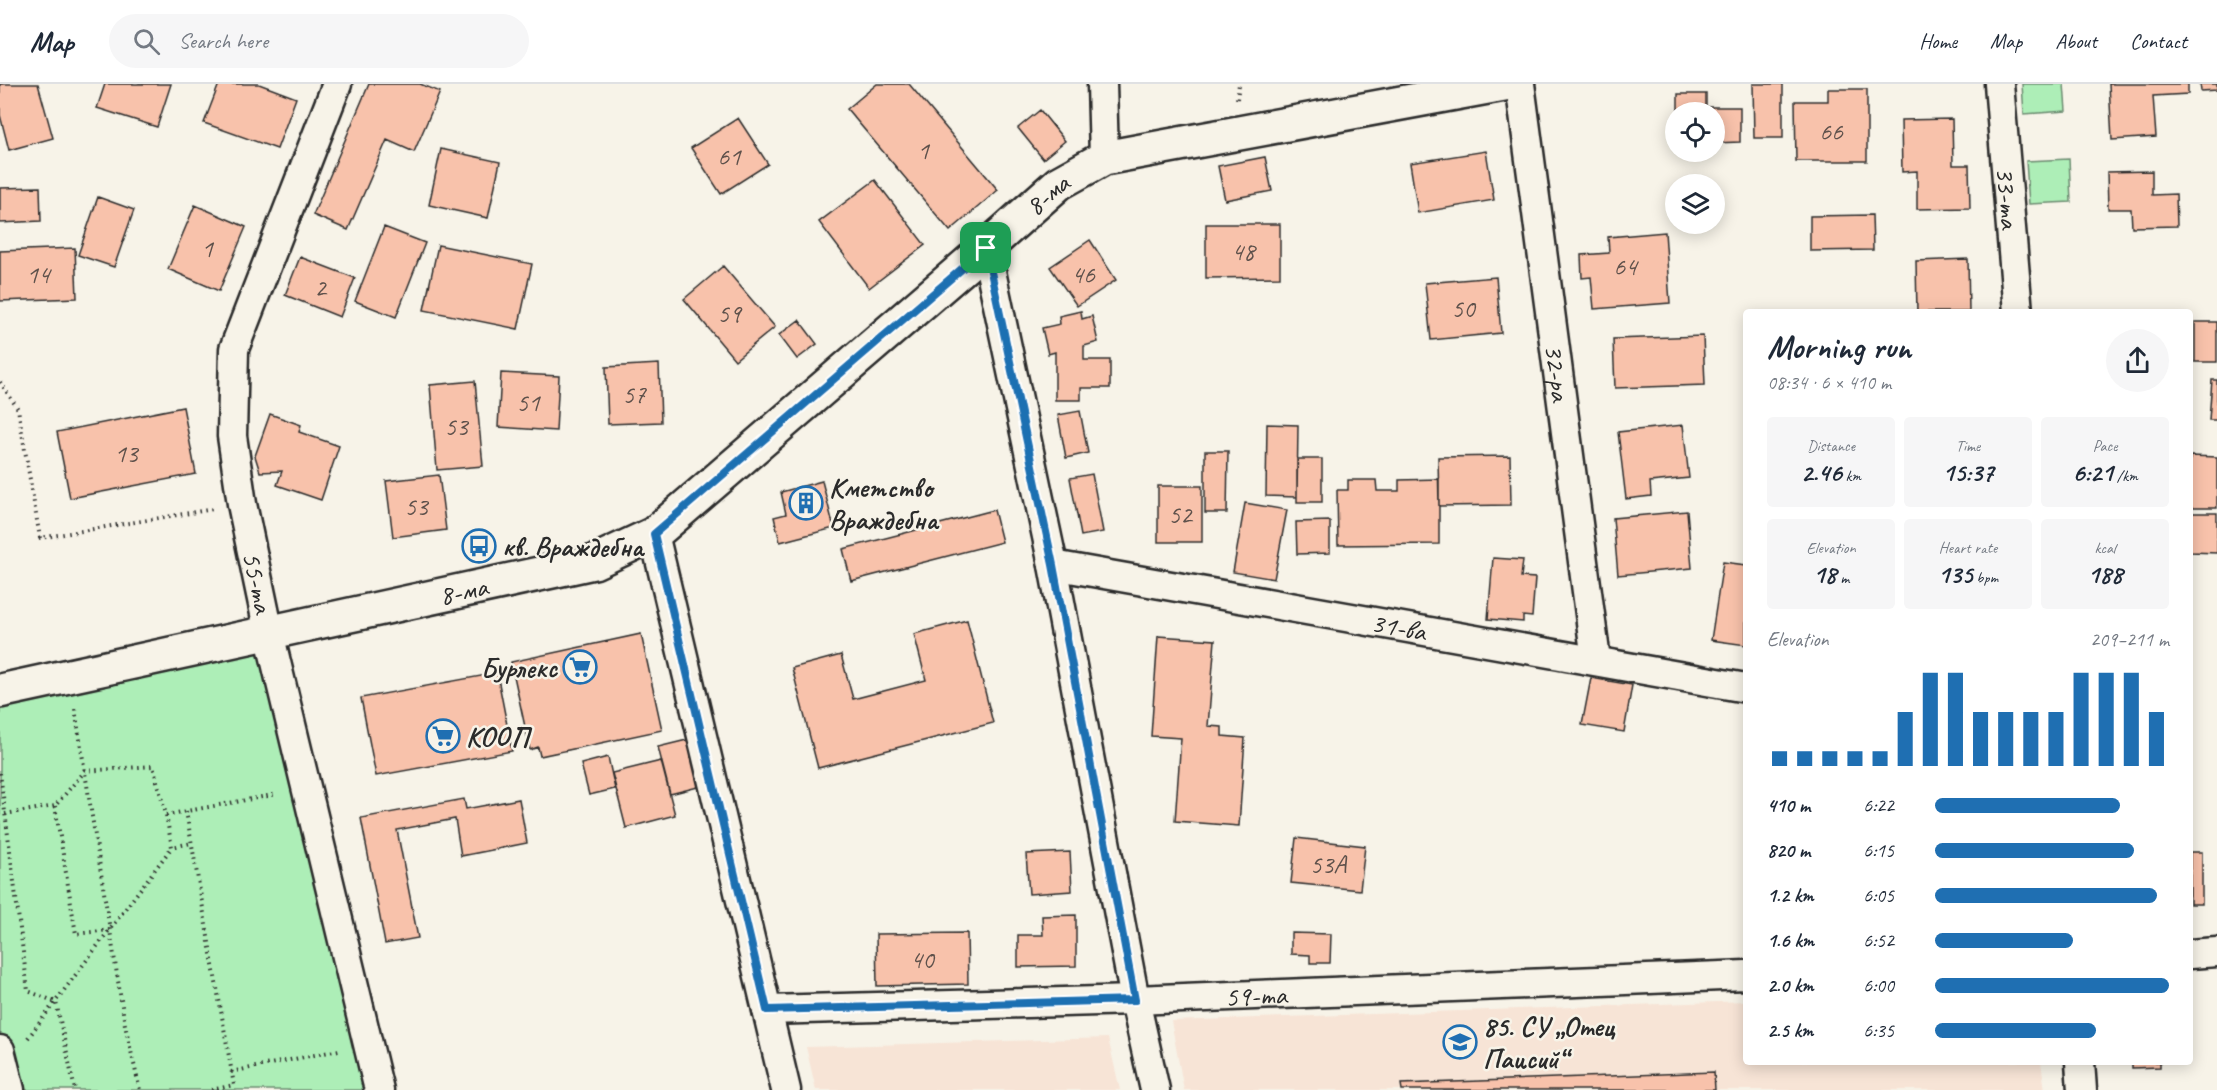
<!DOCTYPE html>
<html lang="en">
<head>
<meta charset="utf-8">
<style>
  body { margin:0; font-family:Caveat,sans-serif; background:#f6f6f7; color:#1f2937; height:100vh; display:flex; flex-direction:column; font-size:22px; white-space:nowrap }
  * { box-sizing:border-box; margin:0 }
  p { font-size:20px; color:#747a83 }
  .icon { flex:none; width:33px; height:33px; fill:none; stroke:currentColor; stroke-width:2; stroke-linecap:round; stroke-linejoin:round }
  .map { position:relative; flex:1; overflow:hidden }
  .side { position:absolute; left:1743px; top:225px; width:450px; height:756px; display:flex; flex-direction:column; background:#fff; border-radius:6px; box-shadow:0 3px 15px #0003 }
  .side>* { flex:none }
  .buttons { position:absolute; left:1665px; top:18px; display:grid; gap:12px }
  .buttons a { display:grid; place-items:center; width:60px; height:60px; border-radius:50%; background:#fff; box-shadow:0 3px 15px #0003; font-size:30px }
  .pin { position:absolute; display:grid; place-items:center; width:51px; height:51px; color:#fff; margin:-26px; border-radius:12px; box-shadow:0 3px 9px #0006 }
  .round { display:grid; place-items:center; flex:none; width:63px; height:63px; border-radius:32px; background:#f6f6f7 }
  .headline { display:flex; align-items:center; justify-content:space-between; height:102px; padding:0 24px }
  h1 { font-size:33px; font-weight:800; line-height:45px }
  .figures { display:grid; grid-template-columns:repeat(3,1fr); gap:9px; height:102px; padding:6px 24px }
  .figures div { display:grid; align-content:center; border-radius:6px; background:#f6f6f7; text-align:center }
  .figures b { font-size:26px; font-weight:800 }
  .figures small { font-size:16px; font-weight:400 }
  .figures p { font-size:16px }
  .chart { height:168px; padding:12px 24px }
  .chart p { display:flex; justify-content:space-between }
  .chart svg { width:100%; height:108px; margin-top:6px; stroke:#1f6fb2; stroke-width:6 }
  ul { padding:0 24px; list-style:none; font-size:20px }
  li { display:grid; grid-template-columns:96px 72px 1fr; align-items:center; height:45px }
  li i { height:15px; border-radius:8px; background:#1f6fb2 }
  header { display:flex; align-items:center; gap:36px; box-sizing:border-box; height:84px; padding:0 30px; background:#fff; border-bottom:2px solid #e0e1e3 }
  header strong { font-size:28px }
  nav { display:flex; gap:33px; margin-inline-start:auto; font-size:21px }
  .search { width:420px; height:54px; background:#f6f6f7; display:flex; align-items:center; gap:15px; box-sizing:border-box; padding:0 21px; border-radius:33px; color:#747a83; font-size:22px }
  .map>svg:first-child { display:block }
  .built { fill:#f7e4d6 }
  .green { fill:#adeeb7; stroke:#6c8c71; stroke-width:1.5 }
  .building { fill:#f8c2ab; stroke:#2b2b2b; stroke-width:1.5 }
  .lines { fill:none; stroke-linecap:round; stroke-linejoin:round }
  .street-casing { stroke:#2b2b2b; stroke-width:33 }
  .secondary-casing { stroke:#2b2b2b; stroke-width:38 }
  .path { stroke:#2b2b2b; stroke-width:4; stroke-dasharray:1.5 4.5; stroke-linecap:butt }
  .street { stroke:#f7f3e8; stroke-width:28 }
  .secondary { stroke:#f7f3e8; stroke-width:33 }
  .route-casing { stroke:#fff; stroke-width:12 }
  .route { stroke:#1f6fb2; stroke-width:8 }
  .labels { text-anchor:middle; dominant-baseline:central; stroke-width:5; stroke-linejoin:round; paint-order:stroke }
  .number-label { font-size:26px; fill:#5e514b }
  .street-label { font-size:28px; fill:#2b2b2b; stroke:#f7f3e8 }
  .poi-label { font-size:28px; font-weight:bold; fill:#2b2b2b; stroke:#f7f3e8; text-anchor:start }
</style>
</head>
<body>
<header>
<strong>Map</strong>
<div class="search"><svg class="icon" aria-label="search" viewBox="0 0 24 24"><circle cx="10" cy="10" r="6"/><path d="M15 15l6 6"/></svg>Search here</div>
<nav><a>Home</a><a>Map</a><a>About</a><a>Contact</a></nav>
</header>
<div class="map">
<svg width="2217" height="1006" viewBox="0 0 2217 1006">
  <rect width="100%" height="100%" fill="#f7f3e8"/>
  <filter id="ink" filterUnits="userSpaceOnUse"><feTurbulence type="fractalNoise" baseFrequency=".0167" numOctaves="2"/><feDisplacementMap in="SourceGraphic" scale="12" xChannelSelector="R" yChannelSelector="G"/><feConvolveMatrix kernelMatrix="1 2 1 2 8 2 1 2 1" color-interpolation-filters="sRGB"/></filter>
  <g filter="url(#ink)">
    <path class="built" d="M 1746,917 L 1746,978 L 2041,978 L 2045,1006 L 1184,1006 L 1171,937 Z
      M 1108,954 L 1120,1006 L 816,1006 L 806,963 Z"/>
    <path class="green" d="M 2022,0 L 2064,0 L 2066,27 L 2024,30 Z
      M 2069,75 L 2071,118 L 2029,120 L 2026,77 Z
      M 269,549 L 379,1006 L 10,1006 L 0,966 L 0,607 Z"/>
    <path class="building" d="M 0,0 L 38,0 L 53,54 L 9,66 L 0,31 Z
      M 105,0 L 171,0 L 157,43 L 97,24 Z
      M 219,0 L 259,0 L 296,14 L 277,65 L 204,39 Z
      M 369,0 L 420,0 L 440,8 L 414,68 L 387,56 L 348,146 L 313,131 Z
      M 877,0 L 909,0 L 998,106 L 950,147 L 847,25 Z
      M 1753,0 L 1783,0 L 1783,54 L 1754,54 Z
      M 2109,0 L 2188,0 L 2188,10 L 2153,12 L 2156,53 L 2112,56 Z
      M 2200,0 L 2217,0 L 2217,6 L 2201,7 Z
      M 1828,5 L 1867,5 L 1867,77 L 1796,77 L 1795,17 L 1828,17 Z
      M 1678,10 L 1706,10 L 1706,23 L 1740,23 L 1740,58 L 1714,59 L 1714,28 L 1678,28 Z
      M 1040,26 L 1065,57 L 1043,75 L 1018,44 Z
      M 738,34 L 768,80 L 721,110 L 691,64 Z
      M 1952,35 L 1953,81 L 1969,81 L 1970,124 L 1917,125 L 1917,87 L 1902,88 L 1901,36 Z
      M 441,65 L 500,78 L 488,134 L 429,121 Z
      M 1486,67 L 1494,116 L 1418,129 L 1410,79 Z
      M 1265,73 L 1272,107 L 1225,116 L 1218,82 Z
      M 2152,87 L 2152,111 L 2176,110 L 2177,142 L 2132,143 L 2131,125 L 2108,125 L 2107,88 Z
      M 875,96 L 925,161 L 869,204 L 819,138 Z
      M 40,103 L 41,137 L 0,139 L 0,104 Z
      M 98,113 L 134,126 L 114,183 L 78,171 Z
      M 195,121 L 246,143 L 219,207 L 168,185 Z
      M 1872,131 L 1873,166 L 1810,167 L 1810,132 Z
      M 1206,140 L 1280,140 L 1280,193 L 1206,194 Z
      M 384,143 L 425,159 L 396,233 L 355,217 Z
      M 1665,148 L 1670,219 L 1594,225 L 1591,193 L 1582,194 L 1581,171 L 1609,169 L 1608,153 Z
      M 1090,156 L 1116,196 L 1077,222 L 1050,183 Z
      M 438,161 L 532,180 L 518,245 L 424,226 Z
      M 75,164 L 77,214 L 0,217 L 0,167 Z
      M 300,173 L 355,194 L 340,233 L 285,211 Z
      M 1968,175 L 1969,228 L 1917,228 L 1916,177 Z
      M 723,182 L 775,243 L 735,276 L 684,215 Z
      M 1496,193 L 1501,249 L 1431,256 L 1425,199 Z
      M 1081,227 L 1082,235 L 1092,232 L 1098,258 L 1084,262 L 1084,276 L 1110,276 L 1110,304 L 1081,304 L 1081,316 L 1055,316 L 1055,268 L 1048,270 L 1042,244 L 1060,240 L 1059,232 Z
      M 799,236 L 817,260 L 797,275 L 779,251 Z
      M 2195,238 L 2217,238 L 2217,278 L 2195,278 Z
      M 1703,252 L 1705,301 L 1615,304 L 1613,255 Z
      M 659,280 L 661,338 L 608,340 L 606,283 Z
      M 501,289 L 559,292 L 556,347 L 498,343 Z
      M 2212,296 L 2217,296 L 2217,336 L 2209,336 Z
      M 475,297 L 483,382 L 437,386 L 430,301 Z
      M 183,323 L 196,390 L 70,414 L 57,348 Z
      M 1080,327 L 1088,369 L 1066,374 L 1058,331 Z
      M 270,330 L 301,341 L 299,348 L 339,362 L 321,416 L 277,401 L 282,387 L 260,388 L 255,372 Z
      M 1267,340 L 1298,341 L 1297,413 L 1266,412 Z
      M 1683,341 L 1689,394 L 1650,398 L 1651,412 L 1626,415 L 1618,348 Z
      M 1205,367 L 1228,367 L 1227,429 L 1205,429 Z
      M 1510,372 L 1511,421 L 1439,422 L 1438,373 Z
      M 2190,372 L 2217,373 L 2217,424 L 2190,424 Z
      M 1297,375 L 1322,375 L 1322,418 L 1297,418 Z
      M 1092,390 L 1103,448 L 1081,452 L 1070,394 Z
      M 439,391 L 446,446 L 393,453 L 386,397 Z
      M 1439,395 L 1439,460 L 1338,461 L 1337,406 L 1348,406 L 1348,396 L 1376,396 L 1377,407 L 1399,407 L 1399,396 Z
      M 822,397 L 834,444 L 780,458 L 774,433 L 786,430 L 781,408 Z
      M 1158,402 L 1202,402 L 1202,458 L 1158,458 Z
      M 1245,419 L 1287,426 L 1274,495 L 1233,488 Z
      M 994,426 L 1002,458 L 851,497 L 843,465 Z
      M 1687,427 L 1692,484 L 1618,491 L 1613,434 Z
      M 2190,429 L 2217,429 L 2217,469 L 2190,468 Z
      M 1330,437 L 1330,469 L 1297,470 L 1296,438 Z
      M 1493,474 L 1523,476 L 1521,493 L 1535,494 L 1532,533 L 1523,532 L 1523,538 L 1488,535 Z
      M 1723,478 L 1746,481 L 1746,561 L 1711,556 Z
      M 967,536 L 993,639 L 818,684 L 792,584 L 841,571 L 853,615 L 926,596 L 914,550 Z
      M 641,550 L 662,646 L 540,672 L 538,663 L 530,666 L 511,578 Z
      M 1158,552 L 1215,556 L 1208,642 L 1222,643 L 1222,652 L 1245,654 L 1239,742 L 1175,737 L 1181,654 L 1151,652 Z
      M 497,589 L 512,667 L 376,692 L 361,614 Z
      M 1591,594 L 1632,601 L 1624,648 L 1582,641 Z
      M 691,655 L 702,702 L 670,710 L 658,663 Z
      M 608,673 L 615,705 L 589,711 L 581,680 Z
      M 661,677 L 675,731 L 626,744 L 612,689 Z
      M 464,715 L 466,725 L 519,715 L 527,759 L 461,772 L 455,735 L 397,746 L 418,854 L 385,860 L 361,734 Z
      M 1296,754 L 1365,762 L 1360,806 L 1291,799 Z
      M 1070,768 L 1072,807 L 1029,810 L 1026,770 Z
      M 2190,768 L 2202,768 L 2202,820 L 2190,820 Z
      M 1076,831 L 1076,882 L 1018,883 L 1018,851 L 1043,851 L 1042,832 Z
      M 967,849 L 968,900 L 877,902 L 876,850 Z
      M 1291,849 L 1331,850 L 1330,879 L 1310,879 L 1310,871 L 1291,870 Z
      M 2132,978 L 2160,978 L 2160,983 L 2132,984 Z
      M 1714,988 L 1715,1006 L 1402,1006 L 1401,1000 Z"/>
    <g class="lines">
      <defs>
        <g id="street">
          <path id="s1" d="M 337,0 L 234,265 L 232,352 L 242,420 L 269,549 L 379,1006"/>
          <path d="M 1102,0 L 1104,74"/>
          <path id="s2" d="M 1520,0 L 1596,576"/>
          <path id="s3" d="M 1999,0 L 2018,228"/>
          <path d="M 986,164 L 1053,481 L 1135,916 L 1155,1006"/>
          <path d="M 654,450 L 786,1006"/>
          <path id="s4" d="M 1053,481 L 1746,604"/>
          <path d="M 2190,870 L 2217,868"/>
          <path id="s5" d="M 767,926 L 1135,916 L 1746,891"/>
          <path d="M 0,966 L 10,1006"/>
          <path d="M 2080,978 L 2082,1006"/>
        </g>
        <g id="secondary">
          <path id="s6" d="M 0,607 L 594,478 L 654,450 L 986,164 L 1059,99 L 1104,74 L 1504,0"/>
        </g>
      </defs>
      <use href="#street" class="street-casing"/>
      <use href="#secondary" class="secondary-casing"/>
      <path class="path" d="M 1237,15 L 1239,0
        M 0,298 L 18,325 L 40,454 L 213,425
        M 75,625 L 125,941 L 140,1006
        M 0,689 L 28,907 L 56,918 L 75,1006
        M 55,722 L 76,850 L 109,846
        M 186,727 L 234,1001 L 211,1006
        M 5,730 L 55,722 L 85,687 L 153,682 L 166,731 L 172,763 L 192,759
        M 166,731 L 278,710
        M 28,954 L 172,763
        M 231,988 L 339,966"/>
      <use href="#street" class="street"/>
      <use href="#secondary" class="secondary"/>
    </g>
  </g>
  <g class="lines" filter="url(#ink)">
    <defs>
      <path id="route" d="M 986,164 L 1053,481 L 1135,916 L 767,926 L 654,450 Z"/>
    </defs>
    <use href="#route" class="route-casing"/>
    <use href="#route" class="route"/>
  </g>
  <defs>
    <symbol id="building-ring" viewBox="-11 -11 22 22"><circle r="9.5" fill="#f7f3e8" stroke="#1f6fb2" stroke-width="1.5"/><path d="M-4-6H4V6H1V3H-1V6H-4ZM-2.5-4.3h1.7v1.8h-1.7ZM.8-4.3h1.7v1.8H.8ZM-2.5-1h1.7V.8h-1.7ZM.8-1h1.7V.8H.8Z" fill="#1f6fb2"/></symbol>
    <symbol id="bus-ring" viewBox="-11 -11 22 22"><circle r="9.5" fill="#f7f3e8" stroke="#1f6fb2" stroke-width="1.5"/><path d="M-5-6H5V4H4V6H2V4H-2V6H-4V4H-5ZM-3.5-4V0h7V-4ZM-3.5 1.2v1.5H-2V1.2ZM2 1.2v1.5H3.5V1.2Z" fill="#1f6fb2"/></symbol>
    <symbol id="supermarket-ring" viewBox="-11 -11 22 22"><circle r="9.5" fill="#f7f3e8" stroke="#1f6fb2" stroke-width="1.5"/><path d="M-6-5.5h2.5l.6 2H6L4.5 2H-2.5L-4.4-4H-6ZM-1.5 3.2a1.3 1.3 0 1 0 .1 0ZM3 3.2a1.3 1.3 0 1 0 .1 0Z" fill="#1f6fb2"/></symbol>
    <symbol id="school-ring" viewBox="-11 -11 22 22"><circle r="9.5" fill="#f7f3e8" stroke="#1f6fb2" stroke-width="1.5"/><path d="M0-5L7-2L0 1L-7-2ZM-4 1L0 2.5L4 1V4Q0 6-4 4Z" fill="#1f6fb2"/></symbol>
  </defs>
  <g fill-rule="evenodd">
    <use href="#building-ring" x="787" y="400" width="38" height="38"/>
    <use href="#bus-ring" x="460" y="443" width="38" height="38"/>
    <use href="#supermarket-ring" x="561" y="564" width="38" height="38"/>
    <use href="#supermarket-ring" x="424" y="633" width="38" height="38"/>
    <use href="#school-ring" x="1441" y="939" width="38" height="38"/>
  </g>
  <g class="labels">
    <g class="number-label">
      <text x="1831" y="47">66</text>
      <text x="923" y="66">1</text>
      <text x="729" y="72">61</text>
      <text x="207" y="164">1</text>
      <text x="1243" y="167">48</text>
      <text x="1625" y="182">64</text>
      <text x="38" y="190">14</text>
      <text x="1083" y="190">46</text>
      <text x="320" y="203">2</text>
      <text x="1463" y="224">50</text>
      <text x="729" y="229">59</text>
      <text x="634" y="310">57</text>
      <text x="528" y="318">51</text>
      <text x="456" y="342">53</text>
      <text x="126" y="369">13</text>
      <text x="416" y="422">53</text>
      <text x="1180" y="430">52</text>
      <text x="1328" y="780">53А</text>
      <text x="922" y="875">40</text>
    </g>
    <g class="street-label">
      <text stroke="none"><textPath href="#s6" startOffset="1194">8-ма</textPath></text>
      <text stroke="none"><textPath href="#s3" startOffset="114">33-та</textPath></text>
      <text stroke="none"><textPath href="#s2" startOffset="291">32-ра</textPath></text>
      <text stroke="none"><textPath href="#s1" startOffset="520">55-та</textPath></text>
      <text stroke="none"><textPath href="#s6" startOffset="474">8-ма</textPath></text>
      <text stroke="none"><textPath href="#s4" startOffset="351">31-ва</textPath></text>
      <text stroke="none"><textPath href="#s5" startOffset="489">59-та</textPath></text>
    </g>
    <g class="poi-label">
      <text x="829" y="403">Кметство<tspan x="829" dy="32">Враждебна</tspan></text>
      <text x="502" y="462">кв. Враждебна</text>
      <text x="557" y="583" text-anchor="end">Бурлекс</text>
      <text x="466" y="652">КООП</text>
      <text x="1483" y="942">85. СУ „Отец<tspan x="1483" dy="32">Паисий“</tspan></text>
    </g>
  </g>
</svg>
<div class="buttons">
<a><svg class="icon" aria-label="locate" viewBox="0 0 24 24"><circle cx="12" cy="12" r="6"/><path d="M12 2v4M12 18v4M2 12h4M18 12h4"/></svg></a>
<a><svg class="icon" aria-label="layers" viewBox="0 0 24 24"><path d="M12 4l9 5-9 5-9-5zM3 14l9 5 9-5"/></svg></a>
</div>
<div class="pin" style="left:986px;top:164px;background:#1e9e55"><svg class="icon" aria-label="arrive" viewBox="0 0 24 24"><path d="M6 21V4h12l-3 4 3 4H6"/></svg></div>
<section class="side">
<div class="headline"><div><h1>Morning run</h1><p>08:34 · 6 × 410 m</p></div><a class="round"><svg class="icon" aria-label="share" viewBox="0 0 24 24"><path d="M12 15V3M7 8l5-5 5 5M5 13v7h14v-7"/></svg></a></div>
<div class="figures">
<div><p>Distance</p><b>2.46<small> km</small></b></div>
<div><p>Time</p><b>15:37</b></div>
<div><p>Pace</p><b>6:21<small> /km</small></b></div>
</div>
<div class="figures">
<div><p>Elevation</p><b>18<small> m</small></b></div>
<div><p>Heart rate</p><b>135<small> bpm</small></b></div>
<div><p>kcal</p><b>188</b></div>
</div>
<div class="chart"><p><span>Elevation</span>209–211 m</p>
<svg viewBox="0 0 160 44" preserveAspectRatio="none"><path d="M5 44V38M15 44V38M25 44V38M35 44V38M45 44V38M55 44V22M65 44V6M75 44V6M85 44V22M95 44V22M105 44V22M115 44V22M125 44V6M135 44V6M145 44V6M155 44V22"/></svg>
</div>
<ul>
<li><b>410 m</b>6:22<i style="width:79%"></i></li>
<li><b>820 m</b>6:15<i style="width:85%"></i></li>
<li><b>1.2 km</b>6:05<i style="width:95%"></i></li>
<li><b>1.6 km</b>6:52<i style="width:59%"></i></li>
<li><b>2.0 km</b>6:00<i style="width:100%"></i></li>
<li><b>2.5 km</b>6:35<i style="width:69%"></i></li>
</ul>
</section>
</div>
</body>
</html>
